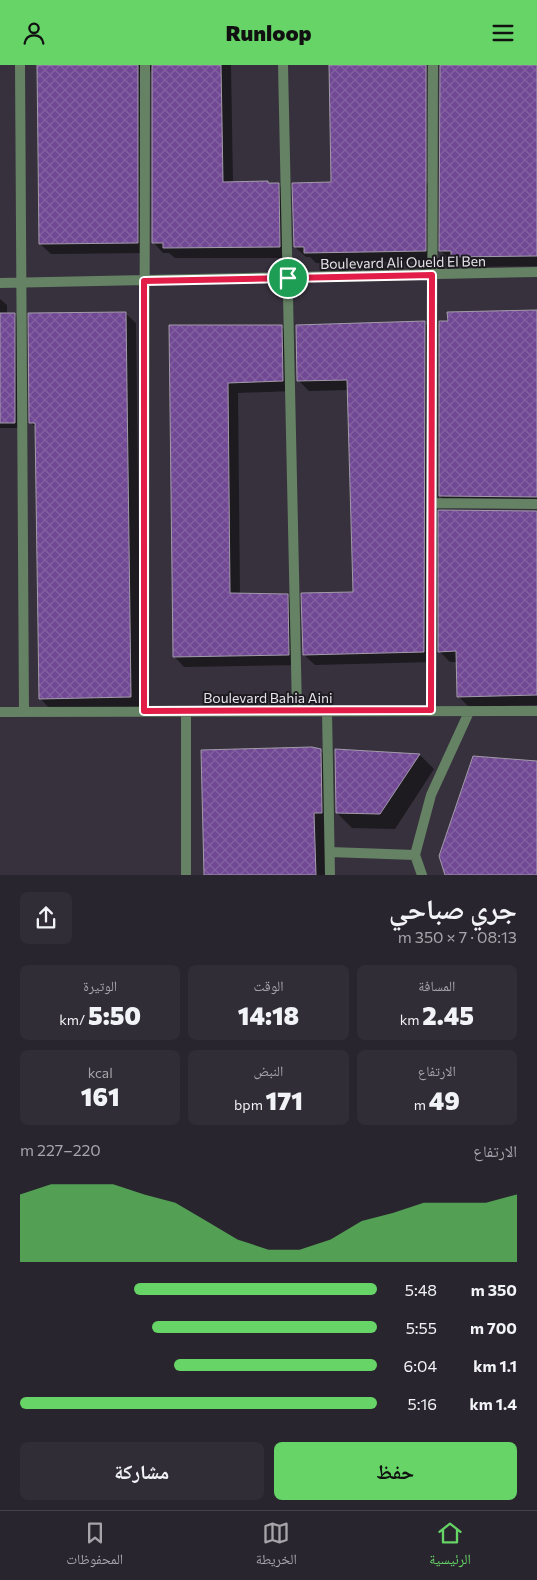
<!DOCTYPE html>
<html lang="ar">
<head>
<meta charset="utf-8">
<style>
  body { margin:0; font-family:Commissioner,"Noto Naskh Arabic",sans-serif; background:#312d36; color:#f1f3f6; direction:rtl; height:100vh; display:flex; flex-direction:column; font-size:19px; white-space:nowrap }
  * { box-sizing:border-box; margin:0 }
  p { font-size:16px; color:#a5a5aa }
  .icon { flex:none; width:28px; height:28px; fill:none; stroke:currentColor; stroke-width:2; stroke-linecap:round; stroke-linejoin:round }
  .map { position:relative; height:810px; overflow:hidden; direction:ltr }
  .panel { display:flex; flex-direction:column; background:#29252e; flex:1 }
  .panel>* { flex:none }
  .pin { position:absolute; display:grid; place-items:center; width:42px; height:42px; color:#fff; margin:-21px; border:2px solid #fff; border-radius:50%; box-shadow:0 1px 5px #0007 }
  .round { display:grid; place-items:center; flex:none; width:52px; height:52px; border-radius:8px; background:#312d36 }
  .summary { display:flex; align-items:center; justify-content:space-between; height:85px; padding:0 20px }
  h1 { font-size:28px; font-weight:800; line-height:38px }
  .stats { display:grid; grid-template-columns:repeat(3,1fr); gap:8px; height:85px; padding:5px 20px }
  .stats div { display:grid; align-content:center; border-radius:8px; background:#312d36; text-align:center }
  .stats b { font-size:25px; font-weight:800 }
  .stats small { font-size:14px; font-weight:400 }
  .stats p { font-size:14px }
  .chart { height:140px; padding:10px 20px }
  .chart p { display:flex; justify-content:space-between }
  .chart svg { width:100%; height:90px; margin-top:5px; fill:#66d466; opacity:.7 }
  .action { display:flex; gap:10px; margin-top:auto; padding:10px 20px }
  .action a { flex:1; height:58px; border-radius:8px; background:#66d466; color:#111; font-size:20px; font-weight:800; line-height:58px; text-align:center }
  .action a+a { background:#312d36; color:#f1f3f6 }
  ul { padding:0 20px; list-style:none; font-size:16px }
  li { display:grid; grid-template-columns:80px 60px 1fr; align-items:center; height:38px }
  li i { height:12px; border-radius:6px; background:#66d466 }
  header { display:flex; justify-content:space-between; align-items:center; height:65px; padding:0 20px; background:#66d466; color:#111; font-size:22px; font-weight:800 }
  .tabs { display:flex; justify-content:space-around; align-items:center; height:70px; border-top:1px solid #45424a; background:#29252e; font-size:14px; color:#a5a5aa }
  .tabs a { display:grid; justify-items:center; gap:2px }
  .tabs .selected { color:#66d466 }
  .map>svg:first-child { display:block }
  .shadow { fill:#0007 }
  .building { fill:url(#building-cross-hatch); stroke:#a29ba9 }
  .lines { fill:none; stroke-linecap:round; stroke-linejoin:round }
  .minor { stroke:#658264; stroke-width:10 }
  .route-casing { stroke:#fff; stroke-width:10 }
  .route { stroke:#e11d48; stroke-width:6 }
  .labels { text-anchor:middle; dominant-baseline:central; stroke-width:4; stroke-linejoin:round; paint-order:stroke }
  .street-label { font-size:14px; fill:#e6e3ea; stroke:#1d1b20 }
</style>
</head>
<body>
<header><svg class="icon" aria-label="menu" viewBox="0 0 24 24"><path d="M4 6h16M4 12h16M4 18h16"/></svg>Runloop<svg class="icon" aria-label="person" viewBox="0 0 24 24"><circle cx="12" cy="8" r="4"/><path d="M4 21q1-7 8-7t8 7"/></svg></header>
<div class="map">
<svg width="537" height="810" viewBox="0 0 537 810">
  <defs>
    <pattern id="building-cross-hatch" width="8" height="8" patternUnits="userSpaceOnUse" patternTransform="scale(1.25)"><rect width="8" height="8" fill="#704893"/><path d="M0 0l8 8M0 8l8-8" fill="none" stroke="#8462a2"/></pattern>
  </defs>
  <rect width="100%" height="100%" fill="#37313d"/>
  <path class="shadow" d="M 38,0 L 231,0 L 233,118 L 268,118 L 270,120 L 278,119 L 289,130 L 290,193 L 175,193 L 169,188 L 163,188 L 153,177 L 153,2 L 148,11 L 148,188 L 51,189 L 40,179 Z
    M 330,0 L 417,0 L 425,116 L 436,127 L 436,196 L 316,198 L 310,192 L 306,192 L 295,182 L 332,118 Z
    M 450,0 L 537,0 L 537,201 L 462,202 L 457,196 L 451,196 L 441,186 Z
    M 0,234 L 7,240 L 7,249 L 14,249 L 19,254 L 20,363 L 0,363 Z
    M 537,246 L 537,442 L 450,441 L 440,431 Z
    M 125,248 L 136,258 L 141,642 L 50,644 L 40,633 L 36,363 L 30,357 Z
    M 425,258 L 435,268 L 434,597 L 315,600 L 304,590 L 355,528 L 348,325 L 309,326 L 298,315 Z
    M 281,261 L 292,272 L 293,326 L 238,328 L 240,530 L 287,530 L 298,541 L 299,600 L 184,602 L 174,591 L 170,262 Z
    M 537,447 L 537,640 L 469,642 L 458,631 L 458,597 L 450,597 L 439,586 Z
    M 320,685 L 332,696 L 327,810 L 206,810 Z
    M 336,686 L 420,690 L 434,704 L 395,764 L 352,763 L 337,748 Z"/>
  <path class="building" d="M 37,0 L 138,0 L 138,178 L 39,179 Z
    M 152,0 L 221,0 L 223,117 L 268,116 L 268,118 L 279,118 L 280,182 L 163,183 L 163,178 L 152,178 Z
    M 329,0 L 426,0 L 426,186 L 304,188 L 304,182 L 294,182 L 292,118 L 331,117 Z
    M 440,0 L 537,0 L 537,191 L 451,192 L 451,186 L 439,186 Z
    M 537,245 L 537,432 L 439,431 L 439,256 L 448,256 L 447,247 Z
    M 126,247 L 131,632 L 39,634 L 35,358 L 29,358 L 28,248 Z
    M 0,248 L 15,248 L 15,358 L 0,358 Z
    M 425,256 L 424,587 L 303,590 L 301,528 L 353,527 L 347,315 L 297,316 L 296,260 Z
    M 169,260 L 282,260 L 283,316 L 228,318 L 230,528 L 288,529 L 289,590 L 173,592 Z
    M 438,445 L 537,446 L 537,630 L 457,632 L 456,586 L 438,587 Z
    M 312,682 L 321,684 L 322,748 L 314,748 L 316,810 L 204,810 L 201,685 Z
    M 335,684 L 420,689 L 380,749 L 336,748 Z
    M 473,691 L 537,696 L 537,810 L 445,810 L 439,791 Z"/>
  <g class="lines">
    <path class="minor" d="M 20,0 L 24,647
      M 283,0 L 297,646
      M 0,218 L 537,207
      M 432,438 L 537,439
      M 431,645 L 433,0
      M 144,646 L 145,0
      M 327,646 L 330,810
      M 0,647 L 537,646
      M 330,787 L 415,790
      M 186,810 L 186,646
      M 422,810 L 415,790 L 431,730 L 469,647"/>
  </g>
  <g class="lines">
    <defs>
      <path id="route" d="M 432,210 L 431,645 L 144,646 L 144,216 Z"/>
    </defs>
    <use href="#route" class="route-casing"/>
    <use href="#route" class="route"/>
  </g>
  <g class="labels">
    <g class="street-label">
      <text transform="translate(403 197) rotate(-1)">Boulevard Ali Oueld El Ben</text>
      <text x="268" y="632">Boulevard Bahia Aini</text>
    </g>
  </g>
</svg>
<div class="pin" style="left:288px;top:213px;background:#1e9e55"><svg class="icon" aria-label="arrive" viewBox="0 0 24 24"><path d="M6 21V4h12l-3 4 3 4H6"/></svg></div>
</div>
<section class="panel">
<div class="summary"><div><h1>جري صباحي</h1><p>08:13 · 7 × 350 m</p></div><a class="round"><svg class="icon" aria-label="share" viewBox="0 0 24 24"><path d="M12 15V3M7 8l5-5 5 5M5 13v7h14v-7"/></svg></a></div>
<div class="stats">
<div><p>المسافة</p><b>2.45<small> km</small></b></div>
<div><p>الوقت</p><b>14:18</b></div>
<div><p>الوتيرة</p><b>5:50<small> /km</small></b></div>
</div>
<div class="stats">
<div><p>الارتفاع</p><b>49<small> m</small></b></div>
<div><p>النبض</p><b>171<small> bpm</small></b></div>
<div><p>kcal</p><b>161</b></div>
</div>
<div class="chart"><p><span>الارتفاع</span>220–227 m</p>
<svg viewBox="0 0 160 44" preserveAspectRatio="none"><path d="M0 44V11L10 6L20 6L30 6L40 11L50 15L60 24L70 33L80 38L90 38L100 33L110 24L120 20L130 15L140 15L150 15L160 11V44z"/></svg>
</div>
<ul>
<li><b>350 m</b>5:48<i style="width:68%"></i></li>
<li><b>700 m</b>5:55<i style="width:63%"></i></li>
<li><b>1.1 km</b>6:04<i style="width:57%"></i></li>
<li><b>1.4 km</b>5:16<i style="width:100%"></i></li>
</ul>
<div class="action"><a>حفظ</a><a>مشاركة</a></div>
</section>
<nav class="tabs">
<a class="selected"><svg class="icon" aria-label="home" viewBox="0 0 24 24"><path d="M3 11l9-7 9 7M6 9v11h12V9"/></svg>الرئيسية</a>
<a><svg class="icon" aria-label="map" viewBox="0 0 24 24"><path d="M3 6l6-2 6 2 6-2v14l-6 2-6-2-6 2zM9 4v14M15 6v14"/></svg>الخريطة</a>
<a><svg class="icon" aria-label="saved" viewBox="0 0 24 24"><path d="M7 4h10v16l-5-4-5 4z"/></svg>المحفوظات</a>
</nav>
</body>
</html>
